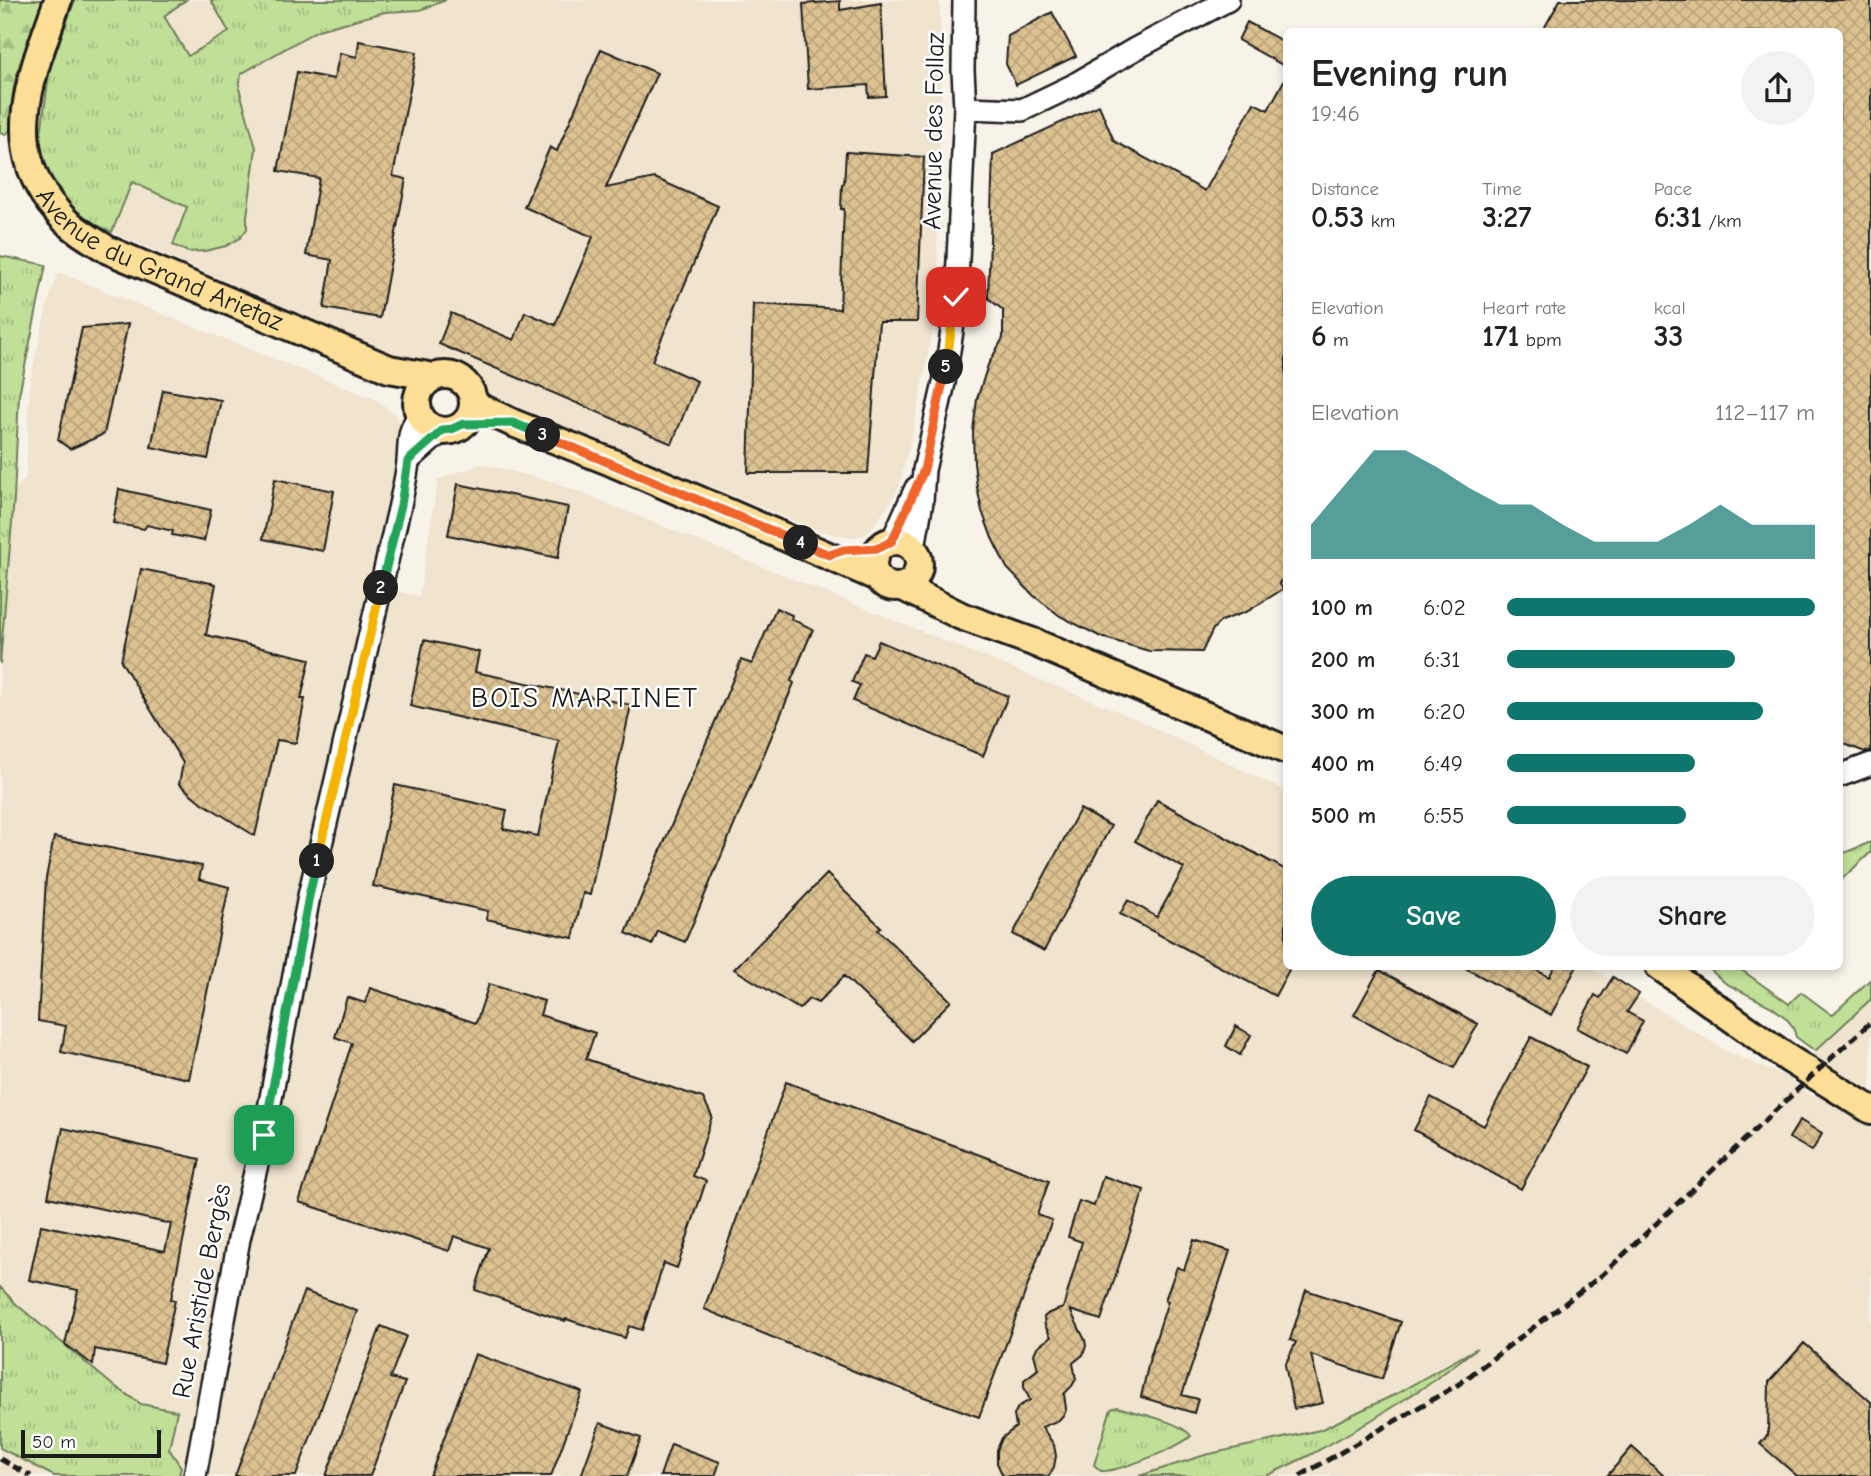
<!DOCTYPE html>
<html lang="en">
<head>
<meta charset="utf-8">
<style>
  body { margin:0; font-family:"Comic Neue",sans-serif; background:#f2f2f2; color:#222; height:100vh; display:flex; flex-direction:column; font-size:26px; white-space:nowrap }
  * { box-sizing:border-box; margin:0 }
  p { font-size:23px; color:#767676 }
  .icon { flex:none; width:38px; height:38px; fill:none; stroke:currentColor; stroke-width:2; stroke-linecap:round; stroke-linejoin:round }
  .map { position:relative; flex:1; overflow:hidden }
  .details { position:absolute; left:1283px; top:28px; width:560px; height:942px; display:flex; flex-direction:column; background:#fff; border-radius:10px; box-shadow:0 4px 10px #0003 }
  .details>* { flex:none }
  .scale { position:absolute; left:21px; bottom:18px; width:140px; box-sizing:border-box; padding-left:7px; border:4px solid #1c1c1c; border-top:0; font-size:19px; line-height:24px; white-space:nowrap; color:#1c1c1c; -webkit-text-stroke:5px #fff; paint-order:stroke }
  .pin { position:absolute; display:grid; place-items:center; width:60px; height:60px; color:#fff; margin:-30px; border-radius:14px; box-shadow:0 4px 10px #0006 }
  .km { position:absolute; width:35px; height:35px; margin:-18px; border-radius:50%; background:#222; color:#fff; font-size:19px; line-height:35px; text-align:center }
  .round { display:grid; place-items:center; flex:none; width:74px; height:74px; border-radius:37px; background:#f2f2f2 }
  .summary { display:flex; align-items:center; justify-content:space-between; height:119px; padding:0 28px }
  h1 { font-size:38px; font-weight:700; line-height:52px }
  .figures { display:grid; grid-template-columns:repeat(3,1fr); gap:10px; height:119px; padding:7px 28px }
  .figures div { display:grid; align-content:center }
  .figures b { font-size:30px; font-weight:700 }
  .figures small { font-size:19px; font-weight:400 }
  .figures p { font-size:19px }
  .chart { height:196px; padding:14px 28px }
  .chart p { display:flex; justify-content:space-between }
  .chart svg { width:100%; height:126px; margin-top:7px; fill:#0f766e; opacity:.7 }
  .action { display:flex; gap:14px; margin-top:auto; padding:14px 28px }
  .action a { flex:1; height:80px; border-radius:42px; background:#0f766e; color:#fff; font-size:28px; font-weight:700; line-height:80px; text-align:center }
  .action a+a { background:#f2f2f2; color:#222 }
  ul { padding:0 28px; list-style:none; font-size:23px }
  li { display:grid; grid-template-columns:112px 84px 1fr; align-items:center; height:52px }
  li i { height:18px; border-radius:9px; background:#0f766e }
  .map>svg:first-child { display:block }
  .built { fill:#f0e4cf }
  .grass { fill:url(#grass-tufts); stroke:#6e7e5a; stroke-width:2 }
  .forest { fill:url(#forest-firs); stroke:#6e7e5a; stroke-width:2 }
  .building { fill:url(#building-cross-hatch); stroke:#1c1c1c; stroke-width:2 }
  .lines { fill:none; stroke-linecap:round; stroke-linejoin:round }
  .minor-casing { stroke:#1c1c1c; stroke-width:26 }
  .major-casing { stroke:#1c1c1c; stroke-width:32 }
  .minor { stroke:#fff; stroke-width:21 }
  .major { stroke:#fcde96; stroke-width:26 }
  .rail { stroke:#1c1c1c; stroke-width:5; stroke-dasharray:10 5; stroke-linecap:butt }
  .split-1-casing { stroke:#fff; stroke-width:14 }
  .split-2-casing { stroke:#fff; stroke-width:14 }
  .split-3-casing { stroke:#fff; stroke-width:14 }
  .split-4-casing { stroke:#fff; stroke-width:14 }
  .split-5-casing { stroke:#fff; stroke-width:14 }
  .split-6-casing { stroke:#fff; stroke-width:14 }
  .split-1 { stroke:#22a559; stroke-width:9 }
  .split-2 { stroke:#f5b400; stroke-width:9 }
  .split-3 { stroke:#22a559; stroke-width:9 }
  .split-4 { stroke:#f0652b; stroke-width:9 }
  .split-5 { stroke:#f0652b; stroke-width:9 }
  .split-6 { stroke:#f5b400; stroke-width:9 }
  .labels { text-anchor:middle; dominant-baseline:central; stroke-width:5; stroke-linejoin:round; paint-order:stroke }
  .street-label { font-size:26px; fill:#1c1c1c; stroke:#fff }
  .neighbourhood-label { font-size:28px; letter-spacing:2px; fill:#1c1c1c; stroke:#fff }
</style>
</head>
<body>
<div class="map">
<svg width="1871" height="1476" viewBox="0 0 1871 1476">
  <defs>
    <pattern id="grass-tufts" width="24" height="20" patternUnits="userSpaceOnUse" patternTransform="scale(1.75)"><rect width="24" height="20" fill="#c0df97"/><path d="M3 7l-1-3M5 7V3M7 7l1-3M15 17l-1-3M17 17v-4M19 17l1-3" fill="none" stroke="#a4bf82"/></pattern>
    <pattern id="forest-firs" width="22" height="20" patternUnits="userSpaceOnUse" patternTransform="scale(1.75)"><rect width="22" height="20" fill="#c0df97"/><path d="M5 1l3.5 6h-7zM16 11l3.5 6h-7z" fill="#a4bf82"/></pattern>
    <pattern id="building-cross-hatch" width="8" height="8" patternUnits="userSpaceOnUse" patternTransform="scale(1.75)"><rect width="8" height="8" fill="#dcc191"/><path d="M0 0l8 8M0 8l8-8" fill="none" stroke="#bca57c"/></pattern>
  </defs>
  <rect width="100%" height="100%" fill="#f8f3e9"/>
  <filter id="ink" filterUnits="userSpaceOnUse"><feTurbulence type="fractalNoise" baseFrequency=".0143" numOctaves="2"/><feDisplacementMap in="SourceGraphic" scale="14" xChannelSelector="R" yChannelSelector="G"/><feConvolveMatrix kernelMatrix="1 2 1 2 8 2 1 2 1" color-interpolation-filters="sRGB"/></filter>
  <g filter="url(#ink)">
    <path class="built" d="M 75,0 L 940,0 L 941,119 L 937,228 L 939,294 L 918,409 L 899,488 L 885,511 L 866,535 L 850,537 L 818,531 L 456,381 L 79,218 L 50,66 Z
      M 58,272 L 377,400 L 397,416 L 407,434 L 369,585 L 419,596 L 438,479 L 482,464 L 555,482 L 1132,717 L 1286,791 L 1286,966 L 1588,966 L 1730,1053 L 1788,1078 L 1814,1097 L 1834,1076 L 1808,1058 L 1871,999 L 1871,1476 L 0,1476 L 0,522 L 1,505 L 26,477 L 28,413 L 31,376 L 47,305 Z"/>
    <path class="grass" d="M 75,0 L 186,0 L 164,16 L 188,56 L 229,32 L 211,0 L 446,0 L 420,10 L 385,12 L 318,30 L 241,74 L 239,88 L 256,148 L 247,216 L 247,229 L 240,238 L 226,246 L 205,251 L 188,252 L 173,245 L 187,207 L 132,182 L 112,232 L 79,218 L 38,156 L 50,66 Z
      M 0,256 L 46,265 L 19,395 L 14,498 L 0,664 Z
      M 1871,842 L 1871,852 L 1839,882 L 1839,855 Z
      M 1706,966 L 1736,966 L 1789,1004 L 1801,992 L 1832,1015 L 1871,979 L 1871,999 L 1815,1051 L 1796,1037 L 1793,1027 L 1786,1018 L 1772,1007 L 1725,983 Z
      M 0,1287 L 16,1304 L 110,1383 L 141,1404 L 177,1411 L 169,1449 L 181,1467 L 179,1476 L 54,1476 L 0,1448 Z
      M 1477,1348 L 1429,1384 L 1362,1426 L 1308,1456 L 1266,1476 L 1139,1476 L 1205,1455 L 1320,1430 L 1396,1394 Z
      M 1117,1407 C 1136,1413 1180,1421 1191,1436 C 1178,1448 1118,1472 1101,1471 L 1094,1465 L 1109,1415 L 1111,1409 Z"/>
    <path class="forest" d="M 0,0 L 44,0 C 30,38 5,87 13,128 L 5,134 L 0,132 Z"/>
    <path class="building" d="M 1560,0 L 1871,0 L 1871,751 L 1865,752 L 1839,742 L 1839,32 L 1542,32 Z
      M 840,1 L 840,10 L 881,3 L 886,96 L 869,97 L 868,85 L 808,89 L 803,4 Z
      M 1052,12 L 1076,56 L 1016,85 L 1006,64 L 1008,36 Z
      M 1247,22 L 1286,43 L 1286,67 L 1238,40 Z
      M 359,41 L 417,52 L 393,176 L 406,179 L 380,318 L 324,308 L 332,260 L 306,255 L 319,178 L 278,171 L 297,72 L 334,79 L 340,53 L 357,57 Z
      M 601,49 L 657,73 L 606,188 L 655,178 L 718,206 L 652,361 L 697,381 L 672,444 L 439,344 L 451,313 L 514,340 L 525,312 L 555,325 L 593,237 L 524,207 L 550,147 L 557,151 Z
      M 1286,77 L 1286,576 L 1279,583 L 1283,589 L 1248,611 L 1221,621 L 1213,629 L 1202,652 L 1149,651 L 1101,637 L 1060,616 L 1034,596 L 1007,568 L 992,538 L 982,511 L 977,487 L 974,463 L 973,431 L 977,399 L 988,365 L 1003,338 L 1003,310 L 988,298 L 993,154 L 1099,105 L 1114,141 L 1205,191 L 1254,103 L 1268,110 Z
      M 846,152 L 924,157 L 917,322 L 879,322 L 868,473 L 748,473 L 753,304 L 840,309 L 844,209 L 841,209 L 842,184 L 844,184 Z
      M 128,324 L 104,434 L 70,449 L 58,440 L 82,328 Z
      M 163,390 L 221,400 L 208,459 L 151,447 Z
      M 275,479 L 334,491 L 323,551 L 263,539 Z
      M 458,484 L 568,507 L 558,558 L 448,535 Z
      M 119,489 L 211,510 L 204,541 L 172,535 L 173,531 L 147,525 L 144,529 L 113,523 Z
      M 141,569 L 216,584 L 206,635 L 310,659 L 301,699 L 305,699 L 296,743 L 277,740 L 255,836 L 198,800 L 179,784 L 183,763 L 121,661 Z
      M 776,608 L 792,615 L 791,619 L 813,629 L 791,681 L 794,683 L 685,942 L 658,931 L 652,945 L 626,933 L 741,660 L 752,664 Z
      M 424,640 L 479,652 L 475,672 L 631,705 L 590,895 L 583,893 L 573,938 L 486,919 L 488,911 L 373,886 L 395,785 L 507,810 L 503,829 L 538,836 L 559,741 L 410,706 Z
      M 879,641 L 1008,696 L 983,756 L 853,701 L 860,685 L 852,682 L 864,653 L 872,656 Z
      M 1157,800 L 1286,870 L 1286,966 L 1291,966 L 1275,996 L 1120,914 L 1128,900 L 1157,917 L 1184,868 L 1135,841 Z
      M 1080,809 L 1111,826 L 1044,951 L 1013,934 Z
      M 54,837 L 202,866 L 199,879 L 229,887 L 189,1079 L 61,1052 L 66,1026 L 38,1021 L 46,878 Z
      M 827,874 L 881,927 L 878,930 L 951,1001 L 912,1041 L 844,976 L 818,1003 L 809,999 L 799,1009 L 734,969 Z
      M 1462,966 L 1529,966 L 1549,977 L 1555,966 L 1577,966 L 1551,1015 Z
      M 1379,970 L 1478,1024 L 1454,1068 L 1354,1015 Z
      M 1613,977 L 1639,994 L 1627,1012 L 1643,1021 L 1626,1054 L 1577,1028 L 1595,995 L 1600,998 Z
      M 489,984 L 544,1001 L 540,1015 L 595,1033 L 586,1059 L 703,1098 L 712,1116 L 693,1176 L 706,1181 L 677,1268 L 664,1263 L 642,1330 L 629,1326 L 625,1338 L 566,1319 L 565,1321 L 475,1290 L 489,1248 L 454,1236 L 449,1251 L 299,1202 L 352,1043 L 335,1037 L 347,997 L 365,1003 L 370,988 L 476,1023 Z
      M 1236,1026 L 1251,1035 L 1240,1055 L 1226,1046 Z
      M 1531,1037 L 1587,1067 L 1521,1189 L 1414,1130 L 1431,1097 L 1484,1126 Z
      M 786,1082 L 1049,1181 L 1037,1215 L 1052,1220 L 979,1417 L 861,1374 L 704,1309 Z
      M 1800,1120 L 1822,1134 L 1812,1151 L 1789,1138 Z
      M 63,1128 L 200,1159 L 171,1299 L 175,1300 L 162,1363 L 95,1349 L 93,1365 L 65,1344 L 78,1290 L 29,1280 L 41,1225 L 165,1251 L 171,1224 L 48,1197 Z
      M 1103,1176 L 1144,1190 L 1101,1320 L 1070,1310 L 1085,1340 L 1086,1346 L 1083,1355 L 1073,1363 L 1076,1379 L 1072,1386 L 1064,1394 L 1066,1409 L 1065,1413 L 1059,1420 L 1042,1427 L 1054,1445 L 1056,1456 L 1054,1467 L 1049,1476 L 1003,1476 L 997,1463 L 997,1450 L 1002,1438 L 1016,1427 L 1014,1415 L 1018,1407 L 1030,1400 L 1024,1387 L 1024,1380 L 1038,1369 L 1034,1354 L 1037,1347 L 1051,1337 L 1045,1326 L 1044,1317 L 1049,1313 L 1063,1308 L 1082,1242 L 1068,1237 L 1079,1201 L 1094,1206 Z
      M 1194,1240 L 1230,1251 L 1182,1395 L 1198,1399 L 1194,1413 L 1141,1397 L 1150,1357 L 1168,1301 L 1165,1300 L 1177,1267 L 1184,1270 Z
      M 1306,1290 L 1401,1322 L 1382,1379 L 1311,1355 L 1323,1403 L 1294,1409 L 1285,1365 L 1296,1342 L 1290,1340 Z
      M 304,1291 L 357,1311 L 296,1476 L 235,1476 Z
      M 381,1326 L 406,1336 L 390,1378 L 405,1382 L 370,1476 L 326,1476 Z
      M 1804,1343 L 1871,1402 L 1871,1476 L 1797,1476 L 1760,1444 L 1768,1435 L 1769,1382 Z
      M 475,1354 L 582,1392 L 551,1476 L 430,1476 Z
      M 600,1423 L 641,1438 L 627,1476 L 581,1476 Z
      M 671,1444 L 720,1462 L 715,1476 L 660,1476 Z
      M 1632,1447 L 1641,1455 L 1664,1476 L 1607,1476 Z"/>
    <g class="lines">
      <defs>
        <path id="minor" d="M 965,108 L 1022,110 L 1072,86 L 1135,49 L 1228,0
          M 408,461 L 443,430
          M 892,541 L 916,488
          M 914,548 L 922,501 L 924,470 L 944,383 L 952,331 L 957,282 L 965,108 L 963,70 L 964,0
          M 1839,776 L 1871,764
          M 195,1476 L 239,1239 L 264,1135 L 309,896 L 400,505 C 403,490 407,475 408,461 C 410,438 407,434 420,413"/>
        <g id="major">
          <path id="s1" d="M 58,0 C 35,67 1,139 50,203 C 57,211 63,220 72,226 C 83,235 96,242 108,250 L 389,369 L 434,377"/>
          <circle cx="445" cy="403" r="28"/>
          <path d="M 473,404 L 513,423 L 611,462 L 877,577"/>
          <circle cx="896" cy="564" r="23"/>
          <path d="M 903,587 L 961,616 L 1033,642 L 1286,750"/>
          <path d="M 1659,966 L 1789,1059 L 1871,1110"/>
        </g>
      </defs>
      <use href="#minor" class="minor-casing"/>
      <use href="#major" class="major-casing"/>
      <use href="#minor" class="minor"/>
      <use href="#major" class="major"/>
      <path class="rail" d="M 0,1459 L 31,1476
        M 1300,1476 L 1459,1384 L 1602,1275 L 1814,1074 L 1871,1022"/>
    </g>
  </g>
  <g class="lines" filter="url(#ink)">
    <defs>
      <path id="split-1" d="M 264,1135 L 309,896 L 317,861"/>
      <path id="split-2" d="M 317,861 L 381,588"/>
      <path id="split-3" d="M 381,588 L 401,505 L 408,461 L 443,430 L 452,429 L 463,424 L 513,423 L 543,435"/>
      <path id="split-4" d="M 543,435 L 801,543"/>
      <path id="split-5" d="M 801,543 L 829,555 L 844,550 L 879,548 L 892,541 L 924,470 L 946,367"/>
      <path id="split-6" d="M 946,367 L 956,297"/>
    </defs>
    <use href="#split-1" class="split-1-casing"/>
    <use href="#split-2" class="split-2-casing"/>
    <use href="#split-3" class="split-3-casing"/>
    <use href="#split-4" class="split-4-casing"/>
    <use href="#split-5" class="split-5-casing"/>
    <use href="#split-6" class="split-6-casing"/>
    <use href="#split-1" class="split-1"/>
    <use href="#split-2" class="split-2"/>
    <use href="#split-3" class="split-3"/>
    <use href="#split-4" class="split-4"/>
    <use href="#split-5" class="split-5"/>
    <use href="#split-6" class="split-6"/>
  </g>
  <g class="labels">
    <g class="street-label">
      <text transform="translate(934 131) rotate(-89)">Avenue des Follaz</text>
      <text stroke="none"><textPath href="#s1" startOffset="338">Avenue du Grand Arietaz</textPath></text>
      <text transform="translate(202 1291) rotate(-79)">Rue Aristide Bergès</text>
    </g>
    <g class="neighbourhood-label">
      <text x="585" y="698">BOIS MARTINET</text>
    </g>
  </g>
</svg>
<div class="scale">50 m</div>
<div class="pin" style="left:264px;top:1135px;background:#1e9e55"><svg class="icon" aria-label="arrive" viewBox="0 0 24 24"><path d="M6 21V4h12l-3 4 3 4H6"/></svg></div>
<div class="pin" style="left:956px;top:297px;background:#d93025"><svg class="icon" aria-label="check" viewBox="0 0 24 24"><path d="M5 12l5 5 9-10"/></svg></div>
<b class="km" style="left:317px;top:861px">1</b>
<b class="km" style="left:381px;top:588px">2</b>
<b class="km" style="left:543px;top:435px">3</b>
<b class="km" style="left:801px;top:543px">4</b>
<b class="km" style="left:946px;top:367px">5</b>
<section class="details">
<div class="summary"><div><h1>Evening run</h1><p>19:46</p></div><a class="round"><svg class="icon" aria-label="share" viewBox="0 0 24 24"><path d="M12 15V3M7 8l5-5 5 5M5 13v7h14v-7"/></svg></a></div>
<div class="figures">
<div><p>Distance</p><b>0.53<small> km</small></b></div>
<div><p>Time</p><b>3:27</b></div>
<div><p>Pace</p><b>6:31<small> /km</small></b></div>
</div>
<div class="figures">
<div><p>Elevation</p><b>6<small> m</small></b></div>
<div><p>Heart rate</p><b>171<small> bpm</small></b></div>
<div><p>kcal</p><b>33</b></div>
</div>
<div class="chart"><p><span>Elevation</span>112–117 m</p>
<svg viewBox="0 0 160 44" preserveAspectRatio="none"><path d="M0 44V32L10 19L20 6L30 6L40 12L50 19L60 25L70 25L80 32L90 38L100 38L110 38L120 32L130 25L140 32L150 32L160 32V44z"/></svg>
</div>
<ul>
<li><b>100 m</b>6:02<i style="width:100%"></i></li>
<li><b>200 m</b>6:31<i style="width:74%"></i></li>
<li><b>300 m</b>6:20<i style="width:83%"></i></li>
<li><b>400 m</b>6:49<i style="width:61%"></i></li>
<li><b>500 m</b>6:55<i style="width:58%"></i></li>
</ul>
<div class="action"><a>Save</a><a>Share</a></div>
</section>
</div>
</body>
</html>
